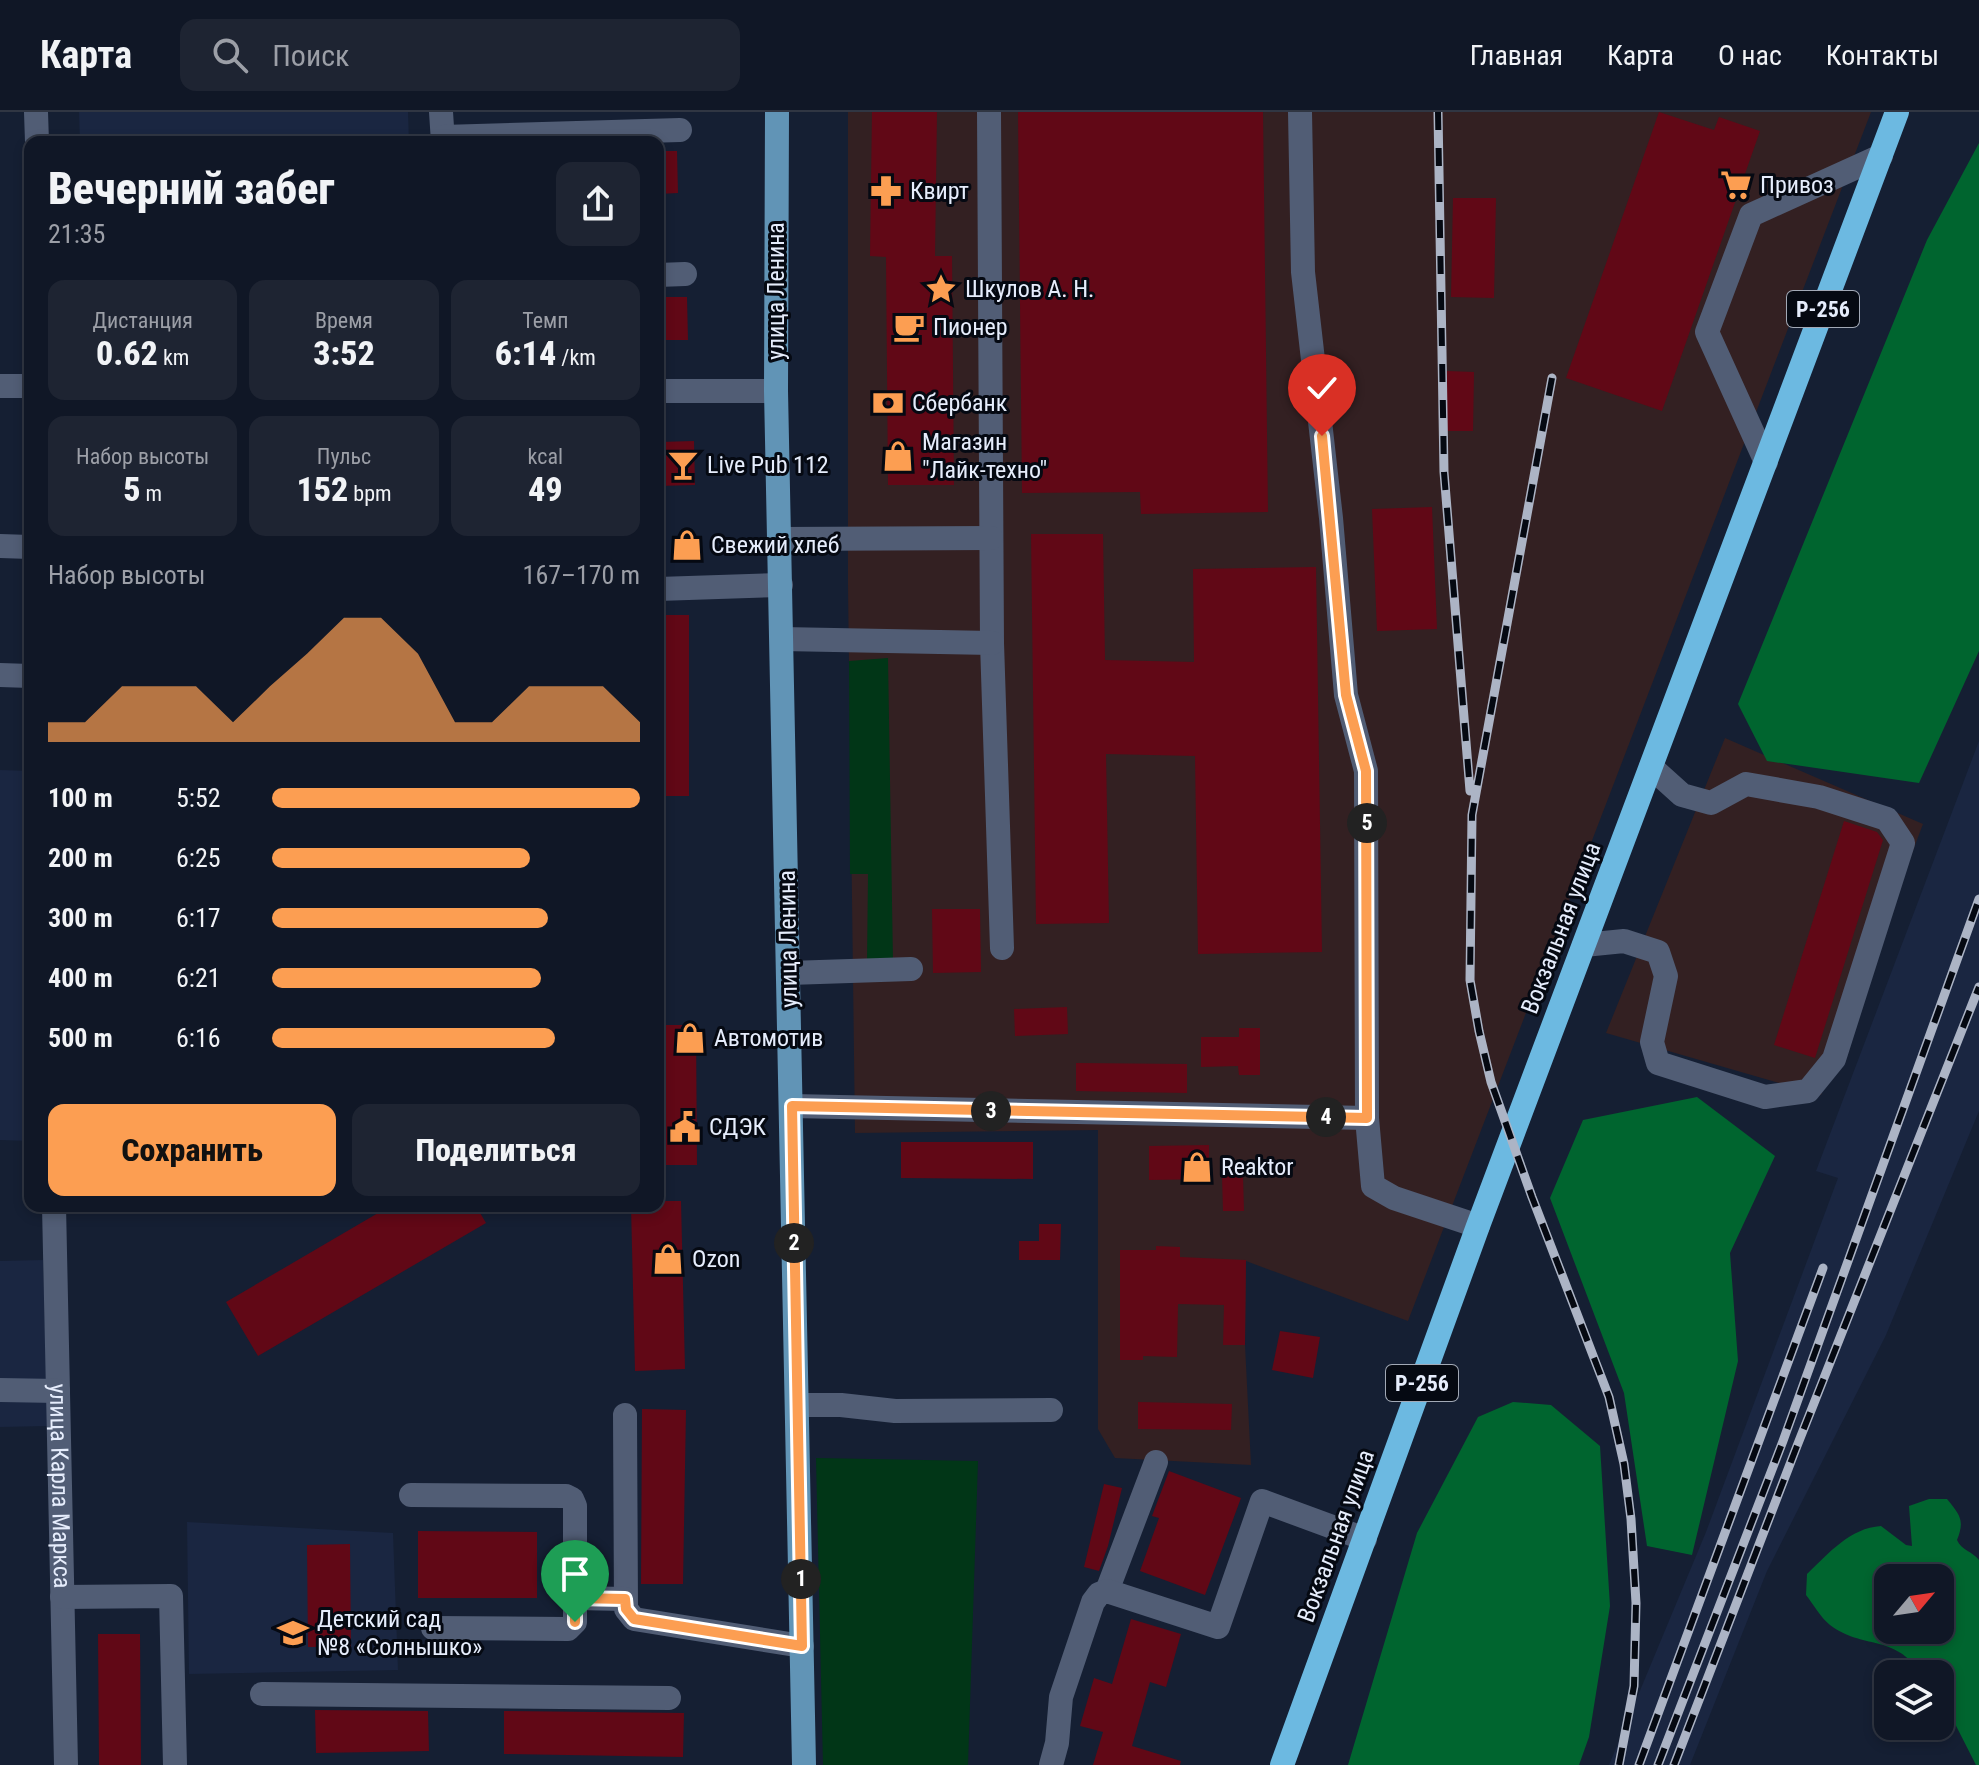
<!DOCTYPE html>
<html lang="ru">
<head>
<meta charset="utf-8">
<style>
  body { margin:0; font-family:"Roboto Condensed",sans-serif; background:#1e2432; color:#f1f3f6; height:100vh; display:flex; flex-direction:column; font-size:30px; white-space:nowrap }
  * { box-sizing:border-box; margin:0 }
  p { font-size:26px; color:#9c9fa7 }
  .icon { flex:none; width:44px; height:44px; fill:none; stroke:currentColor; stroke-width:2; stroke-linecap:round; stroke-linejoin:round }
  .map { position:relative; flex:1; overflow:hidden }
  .details { position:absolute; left:24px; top:24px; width:640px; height:1076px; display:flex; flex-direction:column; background:#101726; border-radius:16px; box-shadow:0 4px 12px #0003,0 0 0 2px #303643 }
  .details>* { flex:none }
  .needle { width:52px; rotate:61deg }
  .buttons { position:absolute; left:1874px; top:1452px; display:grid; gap:16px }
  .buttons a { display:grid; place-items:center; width:80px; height:80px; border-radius:16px; background:#101726; box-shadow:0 4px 12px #0003,0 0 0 2px #303643; font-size:40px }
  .pin { position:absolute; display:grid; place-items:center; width:68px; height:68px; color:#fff; margin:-82px -34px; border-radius:50% 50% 50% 0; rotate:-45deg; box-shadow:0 0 8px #0007 }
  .pin .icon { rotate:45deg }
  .km { position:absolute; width:40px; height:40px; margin:-20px; border-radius:50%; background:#222; color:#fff; font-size:22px; line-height:40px; text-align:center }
  .round { display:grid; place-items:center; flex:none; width:84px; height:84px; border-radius:16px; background:#1e2432 }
  .head { display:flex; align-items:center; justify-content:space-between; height:136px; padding:0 24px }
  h1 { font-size:44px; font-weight:800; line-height:60px }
  .stats { display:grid; grid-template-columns:repeat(3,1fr); gap:12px; height:136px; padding:8px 24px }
  .stats div { display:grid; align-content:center; border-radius:16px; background:#1e2432; text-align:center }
  .stats b { font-size:34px; font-weight:800 }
  .stats small { font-size:22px; font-weight:400 }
  .stats p { font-size:22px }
  .chart { height:224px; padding:16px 24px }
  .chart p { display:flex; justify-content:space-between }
  .chart svg { width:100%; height:144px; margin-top:8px; fill:#fc9e52; opacity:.7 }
  .cta { display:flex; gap:16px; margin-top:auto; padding:16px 24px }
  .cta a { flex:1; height:92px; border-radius:16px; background:#fc9e52; color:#111; font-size:32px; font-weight:800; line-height:92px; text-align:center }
  .cta a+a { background:#1e2432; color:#f1f3f6 }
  ul { padding:0 24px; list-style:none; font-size:26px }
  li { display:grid; grid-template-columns:128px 96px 1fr; align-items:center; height:60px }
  li i { height:20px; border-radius:10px; background:#fc9e52 }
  header { display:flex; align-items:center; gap:48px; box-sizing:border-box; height:112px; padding:0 40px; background:#101726; border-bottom:2px solid #303643 }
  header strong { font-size:38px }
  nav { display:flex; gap:44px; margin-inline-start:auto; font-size:28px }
  .search { width:560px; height:72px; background:#1e2432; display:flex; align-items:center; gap:20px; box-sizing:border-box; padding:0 28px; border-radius:16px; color:#9c9fa7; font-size:30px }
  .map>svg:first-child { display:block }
  .built { fill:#1a2641 }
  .industrial { fill:#332022 }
  .green { fill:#013617 }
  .forest { fill:#00652f; fill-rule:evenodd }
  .building { fill:#610816 }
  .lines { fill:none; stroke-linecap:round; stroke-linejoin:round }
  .minor { stroke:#515d75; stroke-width:24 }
  .major { stroke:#6194b6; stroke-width:24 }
  .highway { stroke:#6cb9e1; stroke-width:24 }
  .rail-casing { stroke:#acb4c5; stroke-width:9 }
  .rail { stroke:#050912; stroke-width:6; stroke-dasharray:18; stroke-linecap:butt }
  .route-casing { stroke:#fff; stroke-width:16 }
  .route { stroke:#fc9e52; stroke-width:10 }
  .labels { text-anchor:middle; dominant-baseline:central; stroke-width:6; stroke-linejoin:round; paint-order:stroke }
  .shield { fill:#050912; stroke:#a2a9b6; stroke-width:2 }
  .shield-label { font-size:22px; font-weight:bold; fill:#e6edfc }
  .poi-label { font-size:24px; fill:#e6edfc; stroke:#050912; text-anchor:start }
  .street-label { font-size:24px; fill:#e6edfc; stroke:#050912 }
</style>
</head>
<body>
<header>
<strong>Карта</strong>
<div class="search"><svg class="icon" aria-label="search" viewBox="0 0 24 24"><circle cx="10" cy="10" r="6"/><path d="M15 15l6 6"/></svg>Поиск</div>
<nav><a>Главная</a><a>Карта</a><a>О нас</a><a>Контакты</a></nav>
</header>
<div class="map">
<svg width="1979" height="1653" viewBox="0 0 1979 1653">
  <rect width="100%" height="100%" fill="#151f33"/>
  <path class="built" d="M 79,0 L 408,0 L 409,30 L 80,30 Z
    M 1979,629 L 1979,999 L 1886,1223 L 1767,1459 L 1690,1653 L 1609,1653 L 1706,1420 L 1838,1066 L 1816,1059 Z
    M 0,658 L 30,659 L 30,1029 L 0,1028 Z
    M 43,1148 L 48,1314 L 0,1315 L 0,1149 Z
    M 187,1410 L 393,1421 L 398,1558 L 189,1562 Z"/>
  <path class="industrial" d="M 848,0 L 1871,0 L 1408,1209 L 1246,1149 L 1245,1233 L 1251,1353 L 1115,1346 L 1098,1317 L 1098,1018 L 855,1021 L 848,473 Z
    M 1725,626 L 1923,712 L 1821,983 L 1606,921 Z"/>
  <path class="green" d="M 888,546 L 893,851 L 867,852 L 868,762 L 850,762 L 849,549 Z
    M 816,1346 L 978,1349 L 968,1653 L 823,1653 Z"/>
  <path class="forest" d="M 1979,31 L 1979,539 L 1919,671 L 1767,649 L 1738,592 L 1927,128 Z
    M 1697,985 L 1775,1044 L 1730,1141 L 1738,1249 L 1692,1443 L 1647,1434 L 1624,1281 L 1550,1086 L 1583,1008 Z
    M 1513,1290 L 1551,1293 L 1600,1334 L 1610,1494 L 1589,1625 L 1579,1653 L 1348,1653 L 1417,1421 L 1478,1305 Z
    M 1929,1387 L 1947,1387 C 1960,1403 1965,1408 1957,1428 C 1962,1439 1972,1439 1979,1448 L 1979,1653 L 1976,1653 L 1949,1600 L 1940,1587 L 1940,1562 L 1922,1562 C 1893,1521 1863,1538 1830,1513 C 1821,1506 1813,1492 1806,1483 L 1807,1462 C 1829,1441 1850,1416 1881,1414 L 1906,1433 L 1912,1434 L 1909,1394 ZM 1940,1466 L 1940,1518 L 1888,1518 L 1888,1466 Z"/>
  <path class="building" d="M 872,0 L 937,0 L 935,144 L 952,144 L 954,373 L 888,373 L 886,145 L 870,144 Z
    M 1018,0 L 1263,0 L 1268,400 L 1141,402 L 1140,380 L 1022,381 Z
    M 1659,0 L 1714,18 L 1719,5 L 1760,19 L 1662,299 L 1566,266 Z
    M 658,39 L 677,39 L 678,81 L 658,82 Z
    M 1453,86 L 1496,86 L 1494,186 L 1451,185 Z
    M 658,185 L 687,185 L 688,228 L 658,228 Z
    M 1447,259 L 1474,260 L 1473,319 L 1445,319 Z
    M 694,329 L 695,373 L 658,374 L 658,330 Z
    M 1432,395 L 1437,517 L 1377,519 L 1372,397 Z
    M 1031,422 L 1103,422 L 1105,548 L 1194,550 L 1193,457 L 1316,455 L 1322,840 L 1198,842 L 1195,644 L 1106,642 L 1109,811 L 1036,812 Z
    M 658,503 L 689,503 L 689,684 L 658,684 Z
    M 1844,709 L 1877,720 L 1883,728 L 1815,946 L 1774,933 Z
    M 932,797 L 980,797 L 981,860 L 933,861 Z
    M 1067,895 L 1068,922 L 1015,924 L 1014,897 Z
    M 658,913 L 696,913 L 697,1053 L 658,1053 Z
    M 1239,916 L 1260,916 L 1260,963 L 1239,963 L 1238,954 L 1201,955 L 1201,925 L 1239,925 Z
    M 1076,951 L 1187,952 L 1187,981 L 1076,979 Z
    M 901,1030 L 1033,1030 L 1033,1067 L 901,1066 Z
    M 1209,1033 L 1209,1067 L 1149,1068 L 1149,1034 Z
    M 1222,1064 L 1243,1064 L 1244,1099 L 1223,1099 Z
    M 658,1089 L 681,1089 L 685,1257 L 635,1259 L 631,1094 L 658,1094 Z
    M 390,1094 L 476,1094 L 486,1111 L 258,1244 L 226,1190 Z
    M 1039,1112 L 1061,1112 L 1060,1148 L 1019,1148 L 1019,1129 L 1039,1129 Z
    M 1156,1134 L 1180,1135 L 1180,1145 L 1246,1148 L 1245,1233 L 1223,1233 L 1224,1193 L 1178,1192 L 1177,1245 L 1143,1244 L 1143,1248 L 1120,1248 L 1120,1138 L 1156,1138 Z
    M 1280,1219 L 1320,1225 L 1313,1266 L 1272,1258 Z
    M 1138,1290 L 1232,1292 L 1231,1318 L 1138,1317 Z
    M 642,1297 L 686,1298 L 683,1472 L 641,1472 Z
    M 1169,1359 L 1241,1386 L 1205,1483 L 1140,1459 L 1159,1406 L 1152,1404 Z
    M 1104,1372 L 1122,1376 L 1108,1434 L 1099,1459 L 1084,1455 Z
    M 418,1419 L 537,1420 L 537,1486 L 418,1486 Z
    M 350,1432 L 351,1535 L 308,1535 L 307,1433 Z
    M 1131,1507 L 1181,1522 L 1166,1575 L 1150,1570 L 1132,1634 L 1181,1649 L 1180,1653 L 1093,1653 L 1103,1620 L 1080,1614 L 1094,1566 L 1112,1572 Z
    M 98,1522 L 140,1522 L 141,1653 L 99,1653 Z
    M 315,1598 L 428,1599 L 429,1639 L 316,1641 Z
    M 504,1599 L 684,1601 L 683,1645 L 504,1642 Z"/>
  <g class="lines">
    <g class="minor">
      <path d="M 36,0 L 37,30"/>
      <path d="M 441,0 L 443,30"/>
      <path d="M 989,0 L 992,531 L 1002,836"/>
      <path d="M 1300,0 L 1303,160 L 1331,406 L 1346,583 L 1366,659 L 1367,1006 L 1373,1074 L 1394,1086 L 1478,1114"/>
      <path d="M 443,25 L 680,18"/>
      <path d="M 658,163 L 685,162"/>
      <path d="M 0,274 L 30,274"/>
      <path d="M 658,279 L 776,279"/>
      <path d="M 1766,350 L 1707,220 L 1751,103 L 1881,44"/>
      <path d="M 780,427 L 991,426"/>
      <path d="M 0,434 L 30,435"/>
      <path d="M 658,477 L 781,473"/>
      <path d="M 782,527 L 992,531"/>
      <path d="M 0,563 L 30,564"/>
      <path d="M 1584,833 L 1624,829 L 1658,840 L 1666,864 L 1652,930 L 1658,951 L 1765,985 L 1808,979 L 1834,947 L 1903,731 L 1887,707 L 1819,685 L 1746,672 L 1711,691 L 1682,683 L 1651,655"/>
      <path d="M 789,861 L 911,857"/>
      <path d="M 792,994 L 1367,1006"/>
      <path id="s1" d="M 54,1094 L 66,1653"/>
      <path d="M 0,1278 L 58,1279"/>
      <path d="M 797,1293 L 841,1293 L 895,1299 L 1051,1298"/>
      <path d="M 625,1303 L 626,1497 L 634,1507 L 802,1534"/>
      <path d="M 411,1383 L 566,1384 L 572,1387 L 575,1394 L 575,1486 L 625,1487"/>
      <path d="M 1107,1479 L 1156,1350"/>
      <path d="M 62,1485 L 171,1484 L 175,1653"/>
      <path d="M 433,1516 L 568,1517 L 575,1510 L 575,1486"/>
      <path d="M 262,1582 L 669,1586"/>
      <path d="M 1051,1653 L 1057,1631 L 1061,1585 L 1093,1490 L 1099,1482 L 1107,1479 L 1218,1515 L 1262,1389 L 1365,1427"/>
    </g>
    <path class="major" d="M 777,0 L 776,279 L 804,1653"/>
    <path class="highway" d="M 1282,1653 L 1478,1114 L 1897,0"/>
    <defs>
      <path id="rail" d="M 1438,0 L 1444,360 L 1470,679
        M 1552,266 L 1472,703 L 1470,868 L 1479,919 L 1491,970 L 1532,1085 L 1609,1285 L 1624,1352 L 1631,1407 L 1636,1491 L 1634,1574 L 1619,1653
        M 1639,1653 L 1823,1156
        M 1658,1653 L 1783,1329 L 1979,787
        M 1674,1653 L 1797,1334 L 1979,875"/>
    </defs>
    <use href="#rail" class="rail-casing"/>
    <use href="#rail" class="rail"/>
  </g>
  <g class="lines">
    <defs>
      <path id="route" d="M 575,1510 L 575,1486 L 625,1487 L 626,1497 L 634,1507 L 802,1534 L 792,994 L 1367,1006 L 1366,659 L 1346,583 L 1322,324"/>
    </defs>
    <use href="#route" class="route-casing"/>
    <use href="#route" class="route"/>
  </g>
  <defs>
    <symbol id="supermarket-bare" viewBox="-9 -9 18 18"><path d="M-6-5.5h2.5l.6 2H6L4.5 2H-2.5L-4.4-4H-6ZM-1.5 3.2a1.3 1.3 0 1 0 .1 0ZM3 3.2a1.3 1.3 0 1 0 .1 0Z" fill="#fc9e52" stroke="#050912" stroke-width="2.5" paint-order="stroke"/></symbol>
    <symbol id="pharmacy-bare" viewBox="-9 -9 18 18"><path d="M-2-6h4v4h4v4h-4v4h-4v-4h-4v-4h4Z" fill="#fc9e52" stroke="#050912" stroke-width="2.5" paint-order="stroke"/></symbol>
    <symbol id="sight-bare" viewBox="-9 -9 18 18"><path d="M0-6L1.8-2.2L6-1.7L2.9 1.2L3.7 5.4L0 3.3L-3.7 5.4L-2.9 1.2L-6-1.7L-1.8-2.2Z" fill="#fc9e52" stroke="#050912" stroke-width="2.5" paint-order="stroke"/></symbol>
    <symbol id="cafe-bare" viewBox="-9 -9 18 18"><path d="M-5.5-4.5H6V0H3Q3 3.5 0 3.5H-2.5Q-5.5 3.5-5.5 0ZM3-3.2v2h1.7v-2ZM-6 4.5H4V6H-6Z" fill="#fc9e52" stroke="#050912" stroke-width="2.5" paint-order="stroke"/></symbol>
    <symbol id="bank-bare" viewBox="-9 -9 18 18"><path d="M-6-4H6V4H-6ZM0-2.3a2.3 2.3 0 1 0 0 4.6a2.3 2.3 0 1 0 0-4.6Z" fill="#fc9e52" stroke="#050912" stroke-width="2.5" paint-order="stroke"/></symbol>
    <symbol id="shop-bare" viewBox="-9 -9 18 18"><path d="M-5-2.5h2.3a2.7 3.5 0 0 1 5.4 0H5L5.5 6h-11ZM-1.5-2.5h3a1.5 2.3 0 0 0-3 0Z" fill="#fc9e52" stroke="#050912" stroke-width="2.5" paint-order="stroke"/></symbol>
    <symbol id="bar-bare" viewBox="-9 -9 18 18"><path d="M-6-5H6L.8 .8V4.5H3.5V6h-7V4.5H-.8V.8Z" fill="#fc9e52" stroke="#050912" stroke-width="2.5" paint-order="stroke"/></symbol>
    <symbol id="civic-bare" viewBox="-9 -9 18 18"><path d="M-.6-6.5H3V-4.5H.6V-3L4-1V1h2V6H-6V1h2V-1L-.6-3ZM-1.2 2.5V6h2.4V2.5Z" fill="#fc9e52" stroke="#050912" stroke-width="2.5" paint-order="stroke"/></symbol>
    <symbol id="school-bare" viewBox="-9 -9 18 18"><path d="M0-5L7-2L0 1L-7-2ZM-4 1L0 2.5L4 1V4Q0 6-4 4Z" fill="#fc9e52" stroke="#050912" stroke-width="2.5" paint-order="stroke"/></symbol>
  </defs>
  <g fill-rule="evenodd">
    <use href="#supermarket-bare" x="1714" y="51" width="44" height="44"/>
    <use href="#pharmacy-bare" x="864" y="57" width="44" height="44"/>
    <use href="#sight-bare" x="919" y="155" width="44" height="44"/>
    <use href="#cafe-bare" x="887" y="193" width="44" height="44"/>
    <use href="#bank-bare" x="866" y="269" width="44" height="44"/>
    <use href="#shop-bare" x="876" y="322" width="44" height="44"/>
    <use href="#bar-bare" x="661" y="331" width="44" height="44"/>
    <use href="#shop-bare" x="665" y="411" width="44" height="44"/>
    <use href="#shop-bare" x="668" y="904" width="44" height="44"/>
    <use href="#civic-bare" x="663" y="993" width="44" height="44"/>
    <use href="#shop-bare" x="1175" y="1033" width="44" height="44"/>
    <use href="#shop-bare" x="646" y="1125" width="44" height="44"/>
    <use href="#school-bare" x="271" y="1499" width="44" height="44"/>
  </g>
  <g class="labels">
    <g class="shield">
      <rect x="1787" y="179" width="72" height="36" rx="6"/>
      <rect x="1386" y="1253" width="72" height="36" rx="6"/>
    </g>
    <g class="shield-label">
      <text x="1823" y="197">Р-256</text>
      <text x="1422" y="1271">Р-256</text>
    </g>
    <g class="poi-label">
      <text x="1760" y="73">Привоз</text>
      <text x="910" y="79">Квирт</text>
      <text x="965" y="177">Шкулов А. Н.</text>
      <text x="933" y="215">Пионер</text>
      <text x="912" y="291">Сбербанк</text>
      <text x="922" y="330">Магазин<tspan x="922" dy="28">"Лайк-техно"</tspan></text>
      <text x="707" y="353">Live Pub 112</text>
      <text x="711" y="433">Свежий хлеб</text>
      <text x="714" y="926">Автомотив</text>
      <text x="709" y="1015">СДЭК</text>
      <text x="1221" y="1055">Reaktor</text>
      <text x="692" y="1147">Ozon</text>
      <text x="317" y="1507">Детский сад<tspan x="317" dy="28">№8 «Солнышко»</tspan></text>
    </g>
    <g class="street-label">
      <text transform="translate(776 179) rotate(-90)">улица Ленина</text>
      <text transform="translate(1561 816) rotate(-69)">Вокзальная улица</text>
      <text transform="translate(788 827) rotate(-91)">улица Ленина</text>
      <text stroke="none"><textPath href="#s1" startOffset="280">улица Карла Маркса</textPath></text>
      <text transform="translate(1336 1424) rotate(-70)">Вокзальная улица</text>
    </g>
  </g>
</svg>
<div class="buttons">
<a><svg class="needle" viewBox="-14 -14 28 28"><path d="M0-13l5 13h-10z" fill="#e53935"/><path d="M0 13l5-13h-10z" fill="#9c9fa7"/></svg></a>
<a><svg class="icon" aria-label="layers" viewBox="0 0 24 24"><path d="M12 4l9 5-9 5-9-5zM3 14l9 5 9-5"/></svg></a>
</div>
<div class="pin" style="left:575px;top:1510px;background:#1e9e55"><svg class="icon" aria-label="arrive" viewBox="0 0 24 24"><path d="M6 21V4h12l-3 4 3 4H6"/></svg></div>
<div class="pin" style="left:1322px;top:324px;background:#d93025"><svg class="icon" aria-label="check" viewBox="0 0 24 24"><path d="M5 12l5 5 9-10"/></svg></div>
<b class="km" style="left:801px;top:1467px">1</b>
<b class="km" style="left:794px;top:1131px">2</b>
<b class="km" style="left:991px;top:999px">3</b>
<b class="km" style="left:1326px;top:1005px">4</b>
<b class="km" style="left:1367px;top:711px">5</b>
<section class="details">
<div class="head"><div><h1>Вечерний забег</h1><p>21:35</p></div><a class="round"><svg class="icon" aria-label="share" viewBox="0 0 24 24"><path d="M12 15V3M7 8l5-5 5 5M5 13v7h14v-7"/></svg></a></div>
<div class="stats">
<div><p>Дистанция</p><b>0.62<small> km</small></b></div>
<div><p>Время</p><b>3:52</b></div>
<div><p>Темп</p><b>6:14<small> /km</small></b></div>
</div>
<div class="stats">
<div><p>Набор высоты</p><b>5<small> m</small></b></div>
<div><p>Пульс</p><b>152<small> bpm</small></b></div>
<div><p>kcal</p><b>49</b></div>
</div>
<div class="chart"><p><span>Набор высоты</span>167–170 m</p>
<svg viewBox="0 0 160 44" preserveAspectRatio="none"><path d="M0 44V38L10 38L20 27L30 27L40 27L50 38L60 27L70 17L80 6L90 6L100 17L110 38L120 38L130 27L140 27L150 27L160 38V44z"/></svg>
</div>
<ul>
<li><b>100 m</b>5:52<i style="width:100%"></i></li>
<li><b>200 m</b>6:25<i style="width:70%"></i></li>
<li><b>300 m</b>6:17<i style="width:75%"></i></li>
<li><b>400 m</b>6:21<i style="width:73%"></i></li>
<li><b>500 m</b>6:16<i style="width:77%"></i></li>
</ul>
<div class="cta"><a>Сохранить</a><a>Поделиться</a></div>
</section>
</div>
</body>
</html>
